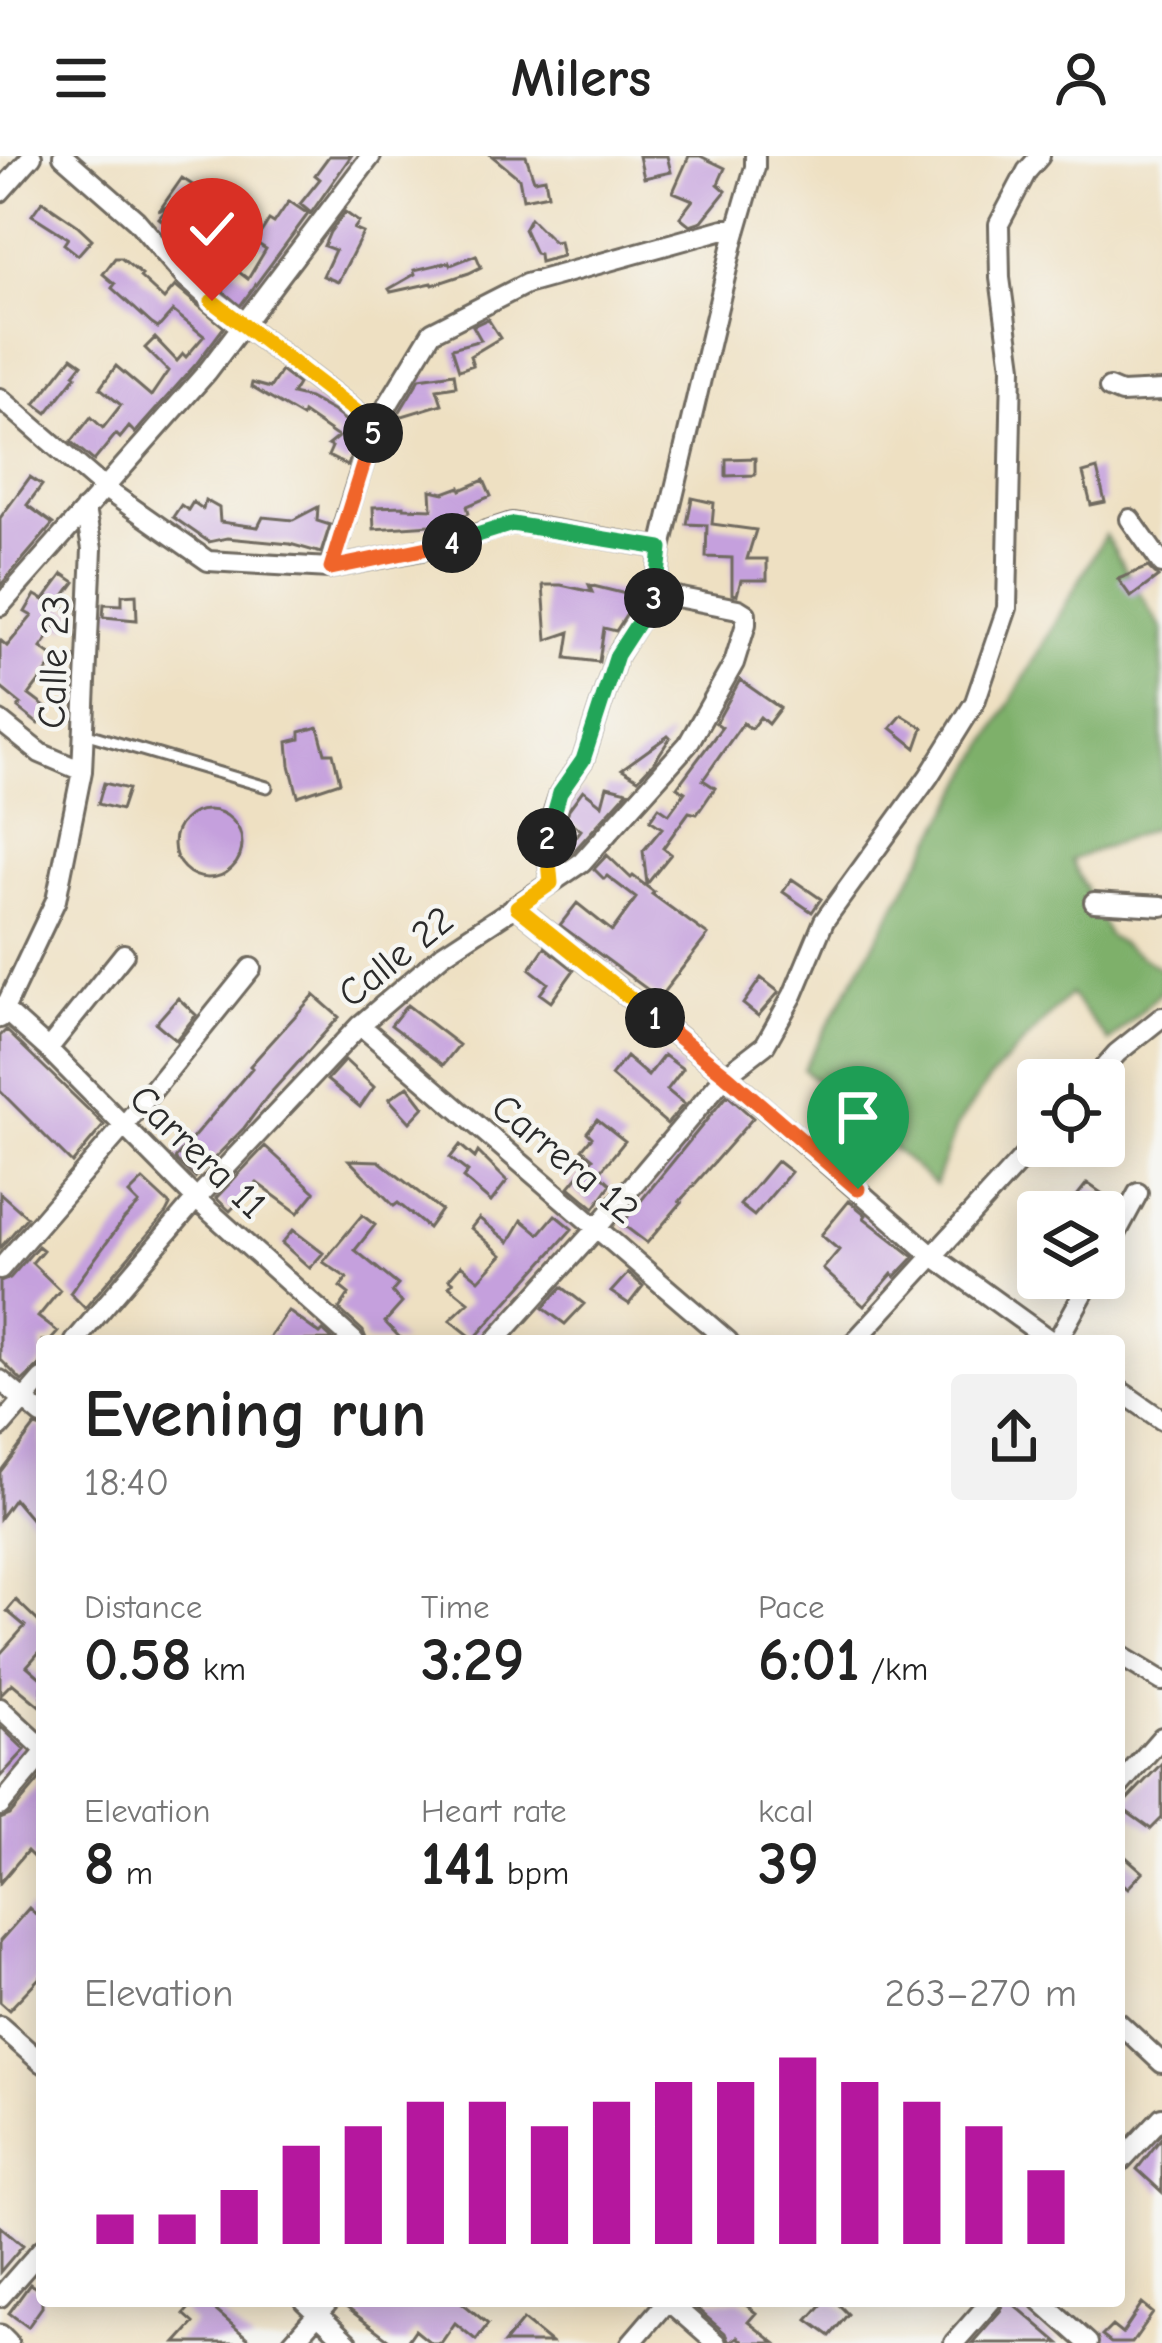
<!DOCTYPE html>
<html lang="en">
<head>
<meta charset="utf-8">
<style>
  body { margin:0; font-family:"Comic Neue",sans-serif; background:#f2f2f2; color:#222; height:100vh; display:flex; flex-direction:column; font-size:45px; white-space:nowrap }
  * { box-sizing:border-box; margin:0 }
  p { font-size:39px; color:#767676 }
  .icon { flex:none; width:66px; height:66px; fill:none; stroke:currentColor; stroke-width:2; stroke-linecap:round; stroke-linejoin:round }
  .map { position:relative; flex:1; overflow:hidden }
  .details { position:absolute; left:36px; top:1179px; width:1089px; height:972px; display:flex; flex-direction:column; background:#fff; border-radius:12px; box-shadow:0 6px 30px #0003 }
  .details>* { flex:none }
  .buttons { position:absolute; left:1017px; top:903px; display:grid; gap:24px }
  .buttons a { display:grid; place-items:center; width:108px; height:108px; border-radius:12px; background:#fff; box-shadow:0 6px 30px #0003; font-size:60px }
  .pin { position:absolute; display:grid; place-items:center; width:102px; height:102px; color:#fff; margin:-123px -51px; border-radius:50% 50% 50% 0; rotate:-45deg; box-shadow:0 0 12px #0007 }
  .pin .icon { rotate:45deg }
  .km { position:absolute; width:60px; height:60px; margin:-30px; border-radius:50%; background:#222; color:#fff; font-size:33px; line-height:60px; text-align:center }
  .round { display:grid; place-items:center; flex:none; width:126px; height:126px; border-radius:12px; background:#f2f2f2 }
  .headline { display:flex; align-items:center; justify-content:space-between; height:204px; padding:0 48px }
  h1 { font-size:66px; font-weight:700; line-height:90px }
  .metrics { display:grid; grid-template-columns:repeat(3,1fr); gap:18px; height:204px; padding:12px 48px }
  .metrics div { display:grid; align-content:center }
  .metrics b { font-size:60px; font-weight:700 }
  .metrics small { font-size:33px; font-weight:400 }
  .metrics p { font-size:33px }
  .chart { height:336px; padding:24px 48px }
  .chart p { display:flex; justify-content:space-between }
  .chart svg { width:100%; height:216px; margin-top:12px; stroke:#b5179e; stroke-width:6 }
  header { display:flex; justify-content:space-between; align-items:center; height:156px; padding:0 48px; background:#fff; font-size:54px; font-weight:700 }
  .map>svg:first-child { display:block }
  .forest { fill:#7eb06a; stroke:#546e4a; stroke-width:3 }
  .building { fill:#c5a0dd }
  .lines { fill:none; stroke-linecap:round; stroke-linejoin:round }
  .service-casing { stroke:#6f6a60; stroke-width:15 }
  .minor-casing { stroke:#6f6a60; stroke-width:24 }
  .tertiary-casing { stroke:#6f6a60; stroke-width:27 }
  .service { stroke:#fff; stroke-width:9 }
  .minor { stroke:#fff; stroke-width:18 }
  .tertiary { stroke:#fff; stroke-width:21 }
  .split-1-casing { stroke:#fff; stroke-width:24 }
  .split-2-casing { stroke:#fff; stroke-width:24 }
  .split-3-casing { stroke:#fff; stroke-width:24 }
  .split-4-casing { stroke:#fff; stroke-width:24 }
  .split-5-casing { stroke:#fff; stroke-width:24 }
  .split-6-casing { stroke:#fff; stroke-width:24 }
  .split-1 { stroke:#f0652b; stroke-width:15 }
  .split-2 { stroke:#f5b400; stroke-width:15 }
  .split-3 { stroke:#22a559; stroke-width:15 }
  .split-4 { stroke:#22a559; stroke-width:15 }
  .split-5 { stroke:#f0652b; stroke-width:15 }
  .split-6 { stroke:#f5b400; stroke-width:15 }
  .labels { text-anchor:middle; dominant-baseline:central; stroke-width:9; stroke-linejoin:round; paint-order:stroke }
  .street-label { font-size:39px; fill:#2b2b2b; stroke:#f6f6f2 }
</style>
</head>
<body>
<header><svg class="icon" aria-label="menu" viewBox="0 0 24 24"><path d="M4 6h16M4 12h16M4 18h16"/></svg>Milers<svg class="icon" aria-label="person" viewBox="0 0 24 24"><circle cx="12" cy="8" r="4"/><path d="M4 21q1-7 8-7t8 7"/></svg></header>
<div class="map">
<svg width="1162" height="2187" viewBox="0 0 1162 2187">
  <rect width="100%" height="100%" fill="#f6f6f2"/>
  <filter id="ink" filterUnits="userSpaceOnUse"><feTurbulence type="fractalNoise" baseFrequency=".00833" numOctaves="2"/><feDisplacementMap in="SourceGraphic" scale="24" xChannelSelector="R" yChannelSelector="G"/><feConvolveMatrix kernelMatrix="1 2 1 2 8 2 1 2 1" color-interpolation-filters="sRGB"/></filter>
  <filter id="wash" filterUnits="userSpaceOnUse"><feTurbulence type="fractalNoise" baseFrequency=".004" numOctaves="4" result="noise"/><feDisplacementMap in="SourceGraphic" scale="48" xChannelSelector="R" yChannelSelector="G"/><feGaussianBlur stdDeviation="2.7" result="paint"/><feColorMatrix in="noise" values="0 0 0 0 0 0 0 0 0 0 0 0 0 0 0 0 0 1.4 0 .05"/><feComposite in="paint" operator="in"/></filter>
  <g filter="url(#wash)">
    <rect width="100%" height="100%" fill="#eee0c2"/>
    <path class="forest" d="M 1105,379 L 1162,474 L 1162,669 L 1071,704 L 1109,780 L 1162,814 L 1162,835 L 1109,886 L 1070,838 L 991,921 L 956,971 L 935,1029 L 803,913 Z"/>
    <g id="blocks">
      <path class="building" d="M 329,0 L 351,0 L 311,57 L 300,48 L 320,23 L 315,19 Z
        M 492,0 L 526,0 L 534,24 L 545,22 L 548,38 L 523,43 L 519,22 Z
        M 639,0 L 667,0 L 671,16 L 644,22 Z
        M 689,0 L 700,0 L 725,12 L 718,28 L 726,35 L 702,65 L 690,69 L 680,61 L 693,44 L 673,36 Z
        M 182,22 L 197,32 L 174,46 L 184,54 L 170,71 L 159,62 L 170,49 L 159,55 Z
        M 42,45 L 77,69 L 92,83 L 78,99 L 64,88 L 68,82 L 32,59 Z
        M 289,45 L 308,58 L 240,150 L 200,116 L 214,97 L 248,123 L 266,93 L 255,86 L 269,64 L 274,67 Z
        M 345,56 L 359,66 L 354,73 L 363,77 L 338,126 L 323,120 L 335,94 L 324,90 L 330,76 Z
        M 530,62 L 554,86 L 559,85 L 562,100 L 540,106 L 539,98 L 535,97 L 524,73 Z
        M 476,99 L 481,111 L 469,117 L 433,129 L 432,127 L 391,136 L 389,133 L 415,118 L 414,114 L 449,106 L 451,109 Z
        M 115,102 L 121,102 L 142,119 L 140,121 L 164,143 L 175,130 L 224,171 L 197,207 L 135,277 L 129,271 L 120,282 L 116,278 L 94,305 L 71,286 L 91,261 L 103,272 L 121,249 L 100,232 L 116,210 L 151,240 L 168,215 L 145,192 L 155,182 L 177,205 L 183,198 L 186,201 L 204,180 L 173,155 L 158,172 L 152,168 L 112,132 L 115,128 L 103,118 Z
        M 488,163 L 500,182 L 470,200 L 473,209 L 459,214 L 452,192 L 481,184 L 473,170 Z
        M 72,201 L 82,208 L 74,218 L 76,220 L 47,257 L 35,248 Z
        M 281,215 L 298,228 L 292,238 L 309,242 L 333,255 L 359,275 L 348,310 L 328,300 L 332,291 L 328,289 L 338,281 L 303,257 L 302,261 L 251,231 L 252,227 L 270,232 Z
        M 454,217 L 456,230 L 437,233 L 442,248 L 396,262 L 420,222 Z
        M 755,302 L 755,319 L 726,320 L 726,303 Z
        M 1097,313 L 1105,346 L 1091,349 L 1083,317 Z
        M 30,321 L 42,329 L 27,349 L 53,368 L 0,430 L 0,362 Z
        M 484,324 L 491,340 L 467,350 L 469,357 L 445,368 L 374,373 L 373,351 L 404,350 L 404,352 L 432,353 L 431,334 L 444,337 L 460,331 L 461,334 Z
        M 692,342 L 714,347 L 712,368 L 756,374 L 747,403 L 767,403 L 767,424 L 741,424 L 737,439 L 732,438 L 732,402 L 706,401 L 707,369 L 687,368 Z
        M 205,344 L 219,352 L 220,366 L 258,371 L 263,361 L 293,364 L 318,351 L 317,365 L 330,369 L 321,397 L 290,388 L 227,382 L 209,386 L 173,361 L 181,349 L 188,354 L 193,346 L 203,353 Z
        M 1148,411 L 1158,421 L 1131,441 L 1118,423 Z
        M 63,418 L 75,426 L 58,449 L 74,456 L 67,473 L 57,469 L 41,492 L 56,503 L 29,539 L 49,554 L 38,568 L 18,552 L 21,548 L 0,531 L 0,484 L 7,490 L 32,460 L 25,456 L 35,439 L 44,444 Z
        M 543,429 L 561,429 L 592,436 L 589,429 L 638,441 L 616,475 L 604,472 L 599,506 L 566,502 L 570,476 L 547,484 Z
        M 136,438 L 137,464 L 103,461 L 104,448 L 122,449 L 122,439 Z
        M 740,524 L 780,552 L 768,568 L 760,561 L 751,573 L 743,567 L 703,624 L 715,632 L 697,658 L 689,656 L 663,692 L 671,698 L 647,728 L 643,695 L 662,672 L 650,664 L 659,651 L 669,658 L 685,636 L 677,631 L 722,571 L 716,567 Z
        M 902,559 L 923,572 L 916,592 L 891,572 Z
        M 318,571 L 325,597 L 333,597 L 340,626 L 298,640 L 290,609 L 288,586 L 300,583 L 300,576 Z
        M 668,580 L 670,582 L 655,605 L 638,623 L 622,613 Z
        M 104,627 L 128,633 L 121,654 L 98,648 Z
        M 607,630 L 628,635 L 573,696 L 565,701 L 562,699 L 581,674 L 566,663 L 569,653 L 583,634 L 602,649 Z
        M174 688a34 34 0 1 1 68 0a34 34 0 1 1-68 0Z
        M 607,699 L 631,722 L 633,720 L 654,736 L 652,738 L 708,779 L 659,842 L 560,769 L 577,747 L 612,775 L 636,742 L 607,720 L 604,723 L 594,713 Z
        M 792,723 L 821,743 L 812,756 L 783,736 Z
        M 545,791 L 574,814 L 551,846 L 540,838 L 548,827 L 530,813 Z
        M 761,822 L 779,836 L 758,860 L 743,848 Z
        M 314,839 L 339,861 L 267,941 L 244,972 L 195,1022 L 175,1003 L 252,912 L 250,910 Z
        M 178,842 L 196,859 L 176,884 L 156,867 Z
        M 407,849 L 459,889 L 443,909 L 391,869 Z
        M 6,874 L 104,969 L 72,1007 L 0,935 L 0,880 Z
        M 664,899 L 683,913 L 667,934 L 684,948 L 667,968 L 611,920 L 626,901 L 648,920 Z
        M 345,904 L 374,931 L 360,951 L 327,924 Z
        M 408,930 L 424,951 L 410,966 L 389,943 Z
        M 727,939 L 753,962 L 680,1045 L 682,1046 L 647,1087 L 622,1068 Z
        M 597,963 L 625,985 L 599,1017 L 611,1028 L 594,1052 L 569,1031 L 593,1002 L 582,993 L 592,981 L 587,976 Z
        M 460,989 L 475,1002 L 478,996 L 507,1025 L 491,1046 L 463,1022 L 468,1016 L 450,1002 Z
        M 265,990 L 315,1036 L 298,1057 L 257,1027 L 230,1055 L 216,1042 Z
        M 349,1004 L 379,1005 L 441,1054 L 428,1072 L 398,1047 L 394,1050 Z
        M 777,1005 L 791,1016 L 754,1060 L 740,1049 Z
        M 143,1024 L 170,1049 L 166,1057 L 85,1152 L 70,1137 L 124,1063 L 139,1048 L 129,1038 Z
        M 1087,1027 L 1117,1048 L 1104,1072 L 1104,1056 L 1088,1056 L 1073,1045 Z
        M 0,1037 L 27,1061 L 0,1092 Z
        M 849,1045 L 866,1059 L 864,1062 L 914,1101 L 895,1121 L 892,1118 L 864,1150 L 823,1113 L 839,1094 L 821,1079 Z
        M 362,1059 L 375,1069 L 355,1094 L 398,1129 L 392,1136 L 402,1147 L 385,1166 L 403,1185 L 367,1185 L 363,1175 L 339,1153 L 349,1138 L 340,1131 L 347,1122 L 323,1106 Z
        M 555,1059 L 572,1073 L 474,1183 L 450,1164 L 469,1146 L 449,1130 L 453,1126 L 449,1123 L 461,1109 L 479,1124 L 502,1099 L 471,1072 L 479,1062 L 509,1086 L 522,1064 L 539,1078 Z
        M 293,1074 L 323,1097 L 310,1112 L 282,1087 Z
        M 38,1090 L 43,1094 L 32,1107 L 60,1134 L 38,1161 L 58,1176 L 50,1185 L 42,1185 L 42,1207 L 22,1225 L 0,1203 L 0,1126 L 10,1122 Z
        M 628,1117 L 643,1130 L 629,1148 L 611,1136 Z
        M 562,1131 L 584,1148 L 565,1168 L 543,1152 Z
        M 288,1155 L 320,1178 L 323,1175 L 333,1184 L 267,1185 Z
        M 35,1270 L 42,1272 L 42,1376 L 14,1343 L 0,1362 L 0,1316 Z
        M 16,1444 L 42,1469 L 42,1493 L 27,1510 L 42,1523 L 42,1552 L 12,1527 L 0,1539 L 0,1498 L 25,1470 L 7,1455 Z
        M 0,1570 L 25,1594 L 0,1621 Z
        M 1162,1607 L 1162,1662 L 1151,1673 L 1120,1651 Z
        M 42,1621 L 42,1710 L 27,1695 L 0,1727 L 0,1663 L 10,1659 Z
        M 1119,1695 L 1143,1716 L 1128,1732 L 1119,1724 Z
        M 29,1752 L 42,1764 L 42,1819 L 9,1854 L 0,1846 L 0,1785 Z
        M 1162,1981 L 1162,2036 L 1137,2013 Z
        M 0,2070 L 23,2089 L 0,2116 Z
        M 30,2128 L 42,2136 L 42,2151 L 28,2171 L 9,2157 Z
        M 195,2145 L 205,2145 L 253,2187 L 176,2187 L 194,2167 L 184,2158 Z
        M 342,2145 L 460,2145 L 488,2168 L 476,2184 L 455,2167 L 441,2187 L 431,2187 L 415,2174 L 406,2187 L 393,2187 L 342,2148 Z
        M 688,2145 L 741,2145 L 756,2157 L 748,2166 L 775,2187 L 744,2187 L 737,2181 L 729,2187 L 725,2177 Z
        M 825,2145 L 835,2145 L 848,2158 L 830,2180 L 808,2164 Z
        M 1004,2145 L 1010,2145 L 1059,2187 L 972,2187 L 1001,2154 Z
        M 1142,2148 L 1153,2157 L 1132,2187 L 1111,2187 L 1102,2180 L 1112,2170 L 1122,2178 Z
        M 523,2164 L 551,2187 L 504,2187 Z"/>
    </g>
  </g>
  <g filter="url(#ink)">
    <use href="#blocks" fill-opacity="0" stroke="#6f6a60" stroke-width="3"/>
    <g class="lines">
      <defs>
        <path id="service" d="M 84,577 L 267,631"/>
        <path id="minor" d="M 63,0 L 136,64 L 184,120 L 212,145 L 375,270
          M 0,36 L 32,0
          M 1109,232 L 1121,237 L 1162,235
          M 0,242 L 104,332 L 208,405 L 330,412 L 441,390 L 512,367 L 661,392
          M 1130,363 L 1162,408
          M 330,412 L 375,270 L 432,176 L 526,128 L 724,73 L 737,73
          M 0,450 L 207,216 L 371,0
          M 0,565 L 40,597 L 82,615
          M 551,727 L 582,706 L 688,588 L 734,507 L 746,468 L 746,458 L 738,453 L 656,437
          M 1094,746 L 1162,750
          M 517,751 L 726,919 L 933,1100 L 1051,1185
          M 0,850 L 48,893 L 196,1043 L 354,1185
          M 0,862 L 56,744 L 82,615 L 92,393 L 85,353
          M 360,869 L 728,1185
          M 48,893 L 124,798
          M 1093,924 L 1117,897 L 1162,861
          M 1104,1100 L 1138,1037
          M 0,1113 L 123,971 L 251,812
          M 75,1185 L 196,1043 L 360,869 L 443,798 L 551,727 L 547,677 L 560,637 L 583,604 L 617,499 L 656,437 L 661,392 L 734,83 L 755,11 L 755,0
          M 495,1185 L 596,1073 L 726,919 L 765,889 L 793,839 L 824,765 L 929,620 L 975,546 L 1007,452 L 1012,211 L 1000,122 L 999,68 L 1027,15 L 1040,0
          M 855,1185 L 1038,985
          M 1057,1185 L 1092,1122
          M 0,1224 L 42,1259
          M 1119,1234 L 1162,1264
          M 0,1271 L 42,1223
          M 1119,1499 L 1162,1525
          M 0,1552 L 42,1591
          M 1119,1630 L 1162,1581
          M 0,1650 L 42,1600
          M 1119,1867 L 1162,1907
          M 0,1870 L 42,1907
          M 1119,2007 L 1162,1961
          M 0,2141 L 42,2093
          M 304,2145 L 348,2187
          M 668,2145 L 716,2187
          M 1041,2145 L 1088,2187
          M 292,2187 L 329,2145
          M 631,2187 L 667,2145
          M 954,2187 L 991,2145"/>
        <path id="tertiary" d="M 0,2180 L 7,2187"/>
      </defs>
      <use href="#service" class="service-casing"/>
      <use href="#minor" class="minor-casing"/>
      <use href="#tertiary" class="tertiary-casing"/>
      <use href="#service" class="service"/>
      <use href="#minor" class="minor"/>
      <use href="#tertiary" class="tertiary"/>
    </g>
  </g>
  <g class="lines" filter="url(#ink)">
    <defs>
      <path id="split-1" d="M 655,862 L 726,919 L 858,1033"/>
      <path id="split-2" d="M 547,682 L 551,727 L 517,751 L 655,862"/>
      <path id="split-3" d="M 547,682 L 560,637 L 583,604 L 617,499 L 654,442"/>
      <path id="split-4" d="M 452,387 L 512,368 L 661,392 L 656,437 L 654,442"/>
      <path id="split-5" d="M 373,277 L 331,412 L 452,387"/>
      <path id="split-6" d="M 212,145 L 375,270 L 373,277"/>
    </defs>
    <use href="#split-1" class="split-1-casing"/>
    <use href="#split-2" class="split-2-casing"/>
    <use href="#split-3" class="split-3-casing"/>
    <use href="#split-4" class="split-4-casing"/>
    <use href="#split-5" class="split-5-casing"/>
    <use href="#split-6" class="split-6-casing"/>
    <use href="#split-1" class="split-1"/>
    <use href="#split-2" class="split-2"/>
    <use href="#split-3" class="split-3"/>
    <use href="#split-4" class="split-4"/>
    <use href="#split-5" class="split-5"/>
    <use href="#split-6" class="split-6"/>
  </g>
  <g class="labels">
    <g class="street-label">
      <text transform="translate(54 506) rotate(-88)">Calle 23</text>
      <text transform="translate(396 801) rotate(-39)">Calle 22</text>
      <text transform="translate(198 996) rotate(44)">Carrera 11</text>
      <text transform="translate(565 1003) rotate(40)">Carrera 12</text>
    </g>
  </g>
</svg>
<div class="buttons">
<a><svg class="icon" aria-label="locate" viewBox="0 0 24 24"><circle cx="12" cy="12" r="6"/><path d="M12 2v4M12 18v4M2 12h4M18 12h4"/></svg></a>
<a><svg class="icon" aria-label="layers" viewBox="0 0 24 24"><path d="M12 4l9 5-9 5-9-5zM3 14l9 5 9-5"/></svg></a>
</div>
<div class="pin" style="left:858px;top:1033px;background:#1e9e55"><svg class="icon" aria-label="arrive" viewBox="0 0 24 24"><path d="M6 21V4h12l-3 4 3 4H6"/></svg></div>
<div class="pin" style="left:212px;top:145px;background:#d93025"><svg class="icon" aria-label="check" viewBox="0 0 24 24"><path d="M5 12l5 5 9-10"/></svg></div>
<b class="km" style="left:655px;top:862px">1</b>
<b class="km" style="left:547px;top:682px">2</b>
<b class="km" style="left:654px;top:442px">3</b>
<b class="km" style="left:452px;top:387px">4</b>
<b class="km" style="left:373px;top:277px">5</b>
<section class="details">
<div class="headline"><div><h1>Evening run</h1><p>18:40</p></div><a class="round"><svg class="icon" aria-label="share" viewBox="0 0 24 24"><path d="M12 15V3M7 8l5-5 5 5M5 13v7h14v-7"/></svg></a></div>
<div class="metrics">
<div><p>Distance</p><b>0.58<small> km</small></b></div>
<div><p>Time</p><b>3:29</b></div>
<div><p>Pace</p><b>6:01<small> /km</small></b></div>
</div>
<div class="metrics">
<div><p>Elevation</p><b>8<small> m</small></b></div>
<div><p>Heart rate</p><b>141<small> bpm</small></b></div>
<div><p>kcal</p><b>39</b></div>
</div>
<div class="chart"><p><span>Elevation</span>263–270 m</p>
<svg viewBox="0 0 160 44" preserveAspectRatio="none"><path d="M5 44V38M15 44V38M25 44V33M35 44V24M45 44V20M55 44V15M65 44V15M75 44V20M85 44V15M95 44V11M105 44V11M115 44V6M125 44V11M135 44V15M145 44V20M155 44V29"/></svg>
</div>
</section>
</div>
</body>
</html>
